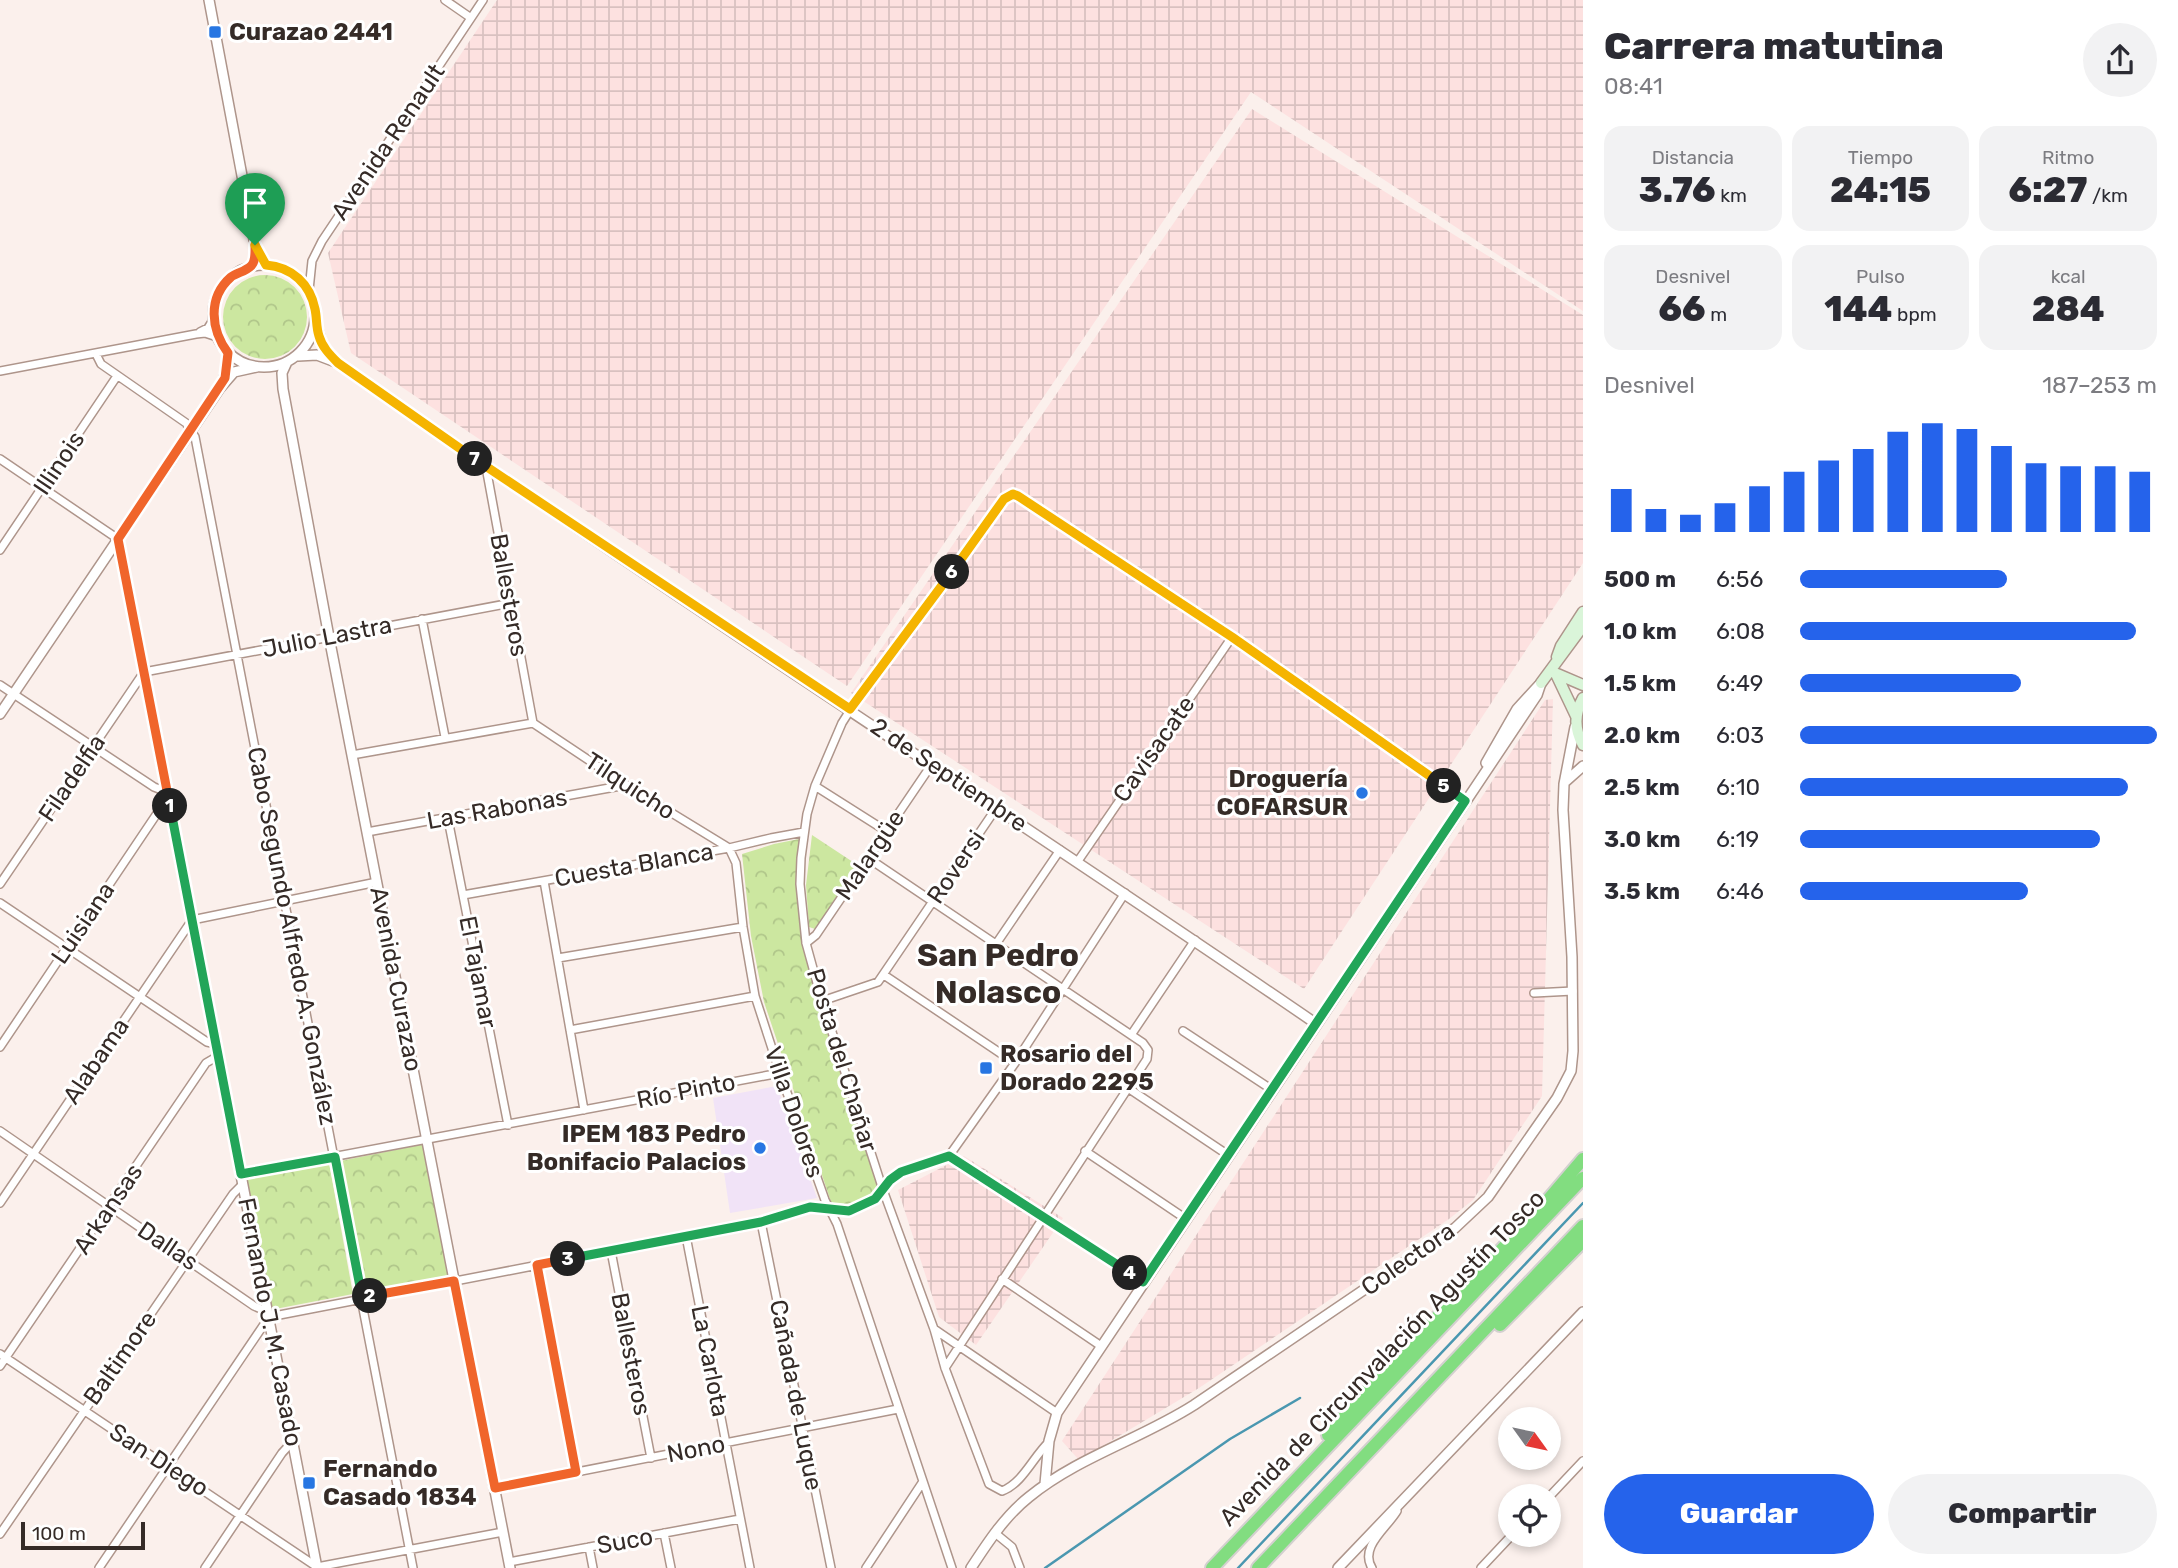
<!DOCTYPE html>
<html lang="es">
<head>
<meta charset="utf-8">
<style>
  body { margin:0; font-family:Rubik,sans-serif; background:#f2f2f3; color:#2b2b33; height:100vh; display:flex; flex-direction:column; font-size:26px; white-space:nowrap }
  * { box-sizing:border-box; margin:0 }
  p { font-size:23px; color:#7c7c81 }
  .icon { flex:none; width:38px; height:38px; fill:none; stroke:currentColor; stroke-width:2; stroke-linecap:round; stroke-linejoin:round }
  .map { position:relative; flex:1; overflow:hidden }
  .details { display:flex; flex-direction:column; background:#fff; width:595px }
  .details>* { flex:none }
  .needle { width:46px; rotate:123deg }
  .fabs { position:absolute; left:1498px; top:1407px; display:grid; gap:14px }
  .fabs a { display:grid; place-items:center; width:63px; height:63px; border-radius:50%; background:#fff; box-shadow:0 4px 10px #0003; font-size:35px }
  .scale { position:absolute; left:21px; bottom:18px; width:124px; box-sizing:border-box; padding-left:7px; border:4px solid #352b27; border-top:0; font-size:19px; line-height:24px; white-space:nowrap; color:#352b27; -webkit-text-stroke:5px #fff; paint-order:stroke }
  .pin { position:absolute; display:grid; place-items:center; width:60px; height:60px; color:#fff; margin:-72px -30px; border-radius:50% 50% 50% 0; rotate:-45deg; box-shadow:0 0 7px #0007 }
  .pin .icon { rotate:45deg }
  .km { position:absolute; width:35px; height:35px; margin:-18px; border-radius:50%; background:#222; color:#fff; font-size:19px; line-height:35px; text-align:center }
  .round { display:grid; place-items:center; flex:none; width:74px; height:74px; border-radius:37px; background:#f2f2f3 }
  .overview { display:flex; align-items:center; justify-content:space-between; height:119px; padding:0 21px }
  h1 { font-size:38px; font-weight:800; line-height:52px }
  .figures { display:grid; grid-template-columns:repeat(3,1fr); gap:10px; height:119px; padding:7px 21px }
  .figures div { display:grid; align-content:center; border-radius:18px; background:#f2f2f3; text-align:center }
  .figures b { font-size:35px; font-weight:800 }
  .figures small { font-size:19px; font-weight:400 }
  .figures p { font-size:19px }
  .chart { height:196px; padding:14px 21px }
  .chart p { display:flex; justify-content:space-between }
  .chart svg { width:100%; height:126px; margin-top:7px; stroke:#2563eb; stroke-width:6 }
  .cta { display:flex; gap:14px; margin-top:auto; padding:14px 21px }
  .cta a { flex:1; height:80px; border-radius:42px; background:#2563eb; color:#fff; font-size:28px; font-weight:800; line-height:80px; text-align:center }
  .cta a+a { background:#f2f2f3; color:#2b2b33 }
  ul { padding:0 21px; list-style:none; font-size:23px }
  li { display:grid; grid-template-columns:112px 84px 1fr; align-items:center; height:52px }
  li i { height:18px; border-radius:9px; background:#2563eb }
  main { display:flex; flex:1; min-height:0 }
  .map>svg:first-child { display:block }
  .industrial { fill:url(#industrial-grid) }
  .education { fill:#f1e3f7 }
  .park { fill:url(#park-crowns) }
  .lines { fill:none; stroke-linecap:round; stroke-linejoin:round }
  .stream { stroke:#4a97b0; stroke-width:2.5 }
  .minor-casing { stroke:#ae958b; stroke-width:10 }
  .tertiary-casing { stroke:#ae958b; stroke-width:12 }
  .secondary-casing { stroke:#ae958b; stroke-width:13 }
  .motorway-casing { stroke:#d3d0cf; stroke-width:16 }
  .minor { stroke:#fff; stroke-width:7 }
  .tertiary { stroke:#fff; stroke-width:9 }
  .secondary { stroke:#daf5d9; stroke-width:10 }
  .motorway { stroke:#82dd80; stroke-width:12 }
  .split-1-casing { stroke:#fff; stroke-width:14 }
  .split-2-casing { stroke:#fff; stroke-width:14 }
  .split-3-casing { stroke:#fff; stroke-width:14 }
  .split-4-casing { stroke:#fff; stroke-width:14 }
  .split-5-casing { stroke:#fff; stroke-width:14 }
  .split-6-casing { stroke:#fff; stroke-width:14 }
  .split-7-casing { stroke:#fff; stroke-width:14 }
  .split-8-casing { stroke:#fff; stroke-width:14 }
  .split-1 { stroke:#f0652b; stroke-width:9 }
  .split-2 { stroke:#22a559; stroke-width:9 }
  .split-3 { stroke:#f0652b; stroke-width:9 }
  .split-4 { stroke:#22a559; stroke-width:9 }
  .split-5 { stroke:#22a559; stroke-width:9 }
  .split-6 { stroke:#f5b400; stroke-width:9 }
  .split-7 { stroke:#f5b400; stroke-width:9 }
  .split-8 { stroke:#f5b400; stroke-width:9 }
  .poi-dot { fill:#2776e2; stroke:#fff; stroke-width:2.5 }
  .labels { text-anchor:middle; dominant-baseline:central; stroke-width:6; stroke-linejoin:round; paint-order:stroke }
  .poi-label { font-size:24px; font-weight:bold; fill:#352b27; stroke:#fff; text-anchor:start }
  .street-label { font-size:24px; fill:#352b27; stroke:#fff }
  .district-label { font-size:32px; font-weight:bold; fill:#352b27; stroke:#fff }
</style>
</head>
<body>
<main>
<div class="map">
<svg width="1583" height="1568" viewBox="0 0 1583 1568">
  <defs>
    <pattern id="industrial-grid" width="8" height="8" patternUnits="userSpaceOnUse" patternTransform="scale(1.75)"><rect width="8" height="8" fill="#fde1e0"/><path d="M0 4h8M4 0v8" fill="none" stroke="#d9c1c0"/></pattern>
    <pattern id="park-crowns" width="20" height="18" patternUnits="userSpaceOnUse" patternTransform="scale(1.75)"><rect width="20" height="18" fill="#cce7a0"/><path d="M2 6a3 3 0 1 1 6 0M12 15a3 3 0 1 1 6 0" fill="none" stroke="#b0c68a"/></pattern>
  </defs>
  <rect width="100%" height="100%" fill="#fbf0ec"/>
  <path class="industrial" d="M 497,0 L 1583,0 L 1583,311 L 1251,92 L 847,686 L 351,353 L 328,253 Z
    M 1252,109 L 1583,315 L 1583,563 L 1304,989 L 851,693 Z
    M 1553,699 L 1542,1096 L 1473,1200 L 1449,1219 L 1199,1388 L 1079,1460 L 1062,1441 L 1545,700 Z
    M 964,1156 L 1063,1218 L 976,1345 L 939,1317 L 898,1190 Z"/>
  <path class="education" d="M 777,1086 L 817,1198 L 730,1213 L 713,1098 Z"/>
  <path class="park" d="M223 317a42 42 0 1 1 84 0a42 42 0 1 1-84 0Z
    M 812,835 L 859,866 L 815,929 L 809,927 L 806,885 Z
    M 799,839 L 796,886 L 805,948 L 848,1100 L 881,1191 L 844,1207 L 831,1202 L 764,1002 L 751,936 L 742,854 L 774,844 Z
    M 425,1144 L 450,1275 L 365,1291 L 340,1161 Z
    M 329,1163 L 353,1294 L 270,1310 L 247,1178 Z"/>
  <g class="lines">
    <path class="stream" d="M 1045,1568 L 1230,1439 L 1300,1398
      M 1238,1568 L 1583,1203"/>
    <defs>
      <path id="minor" d="M 445,0 L 471,18
        M 309,290 L 312,261 L 322,241 L 483,0
        M 200,332 L 208,328 L 213,320
        M 96,354 L 101,364 L 186,423 L 195,437 L 413,1568
        M 0,371 L 196,334 L 205,333 L 217,337
        M 0,459 L 118,539
        M 486,467 L 533,723
        M 0,550 L 117,376
        M 422,619 L 445,737
        M 0,685 L 154,787 L 167,792
        M 533,723 L 626,785 L 729,848
        M 352,755 L 533,723
        M 815,786 L 886,831
        M 448,819 L 508,1125
        M 367,832 L 626,785
        M 729,848 L 736,863 L 743,927 L 755,996 L 780,1073 L 825,1200 L 837,1224 L 952,1568
        M 868,858 L 1143,1043 L 1148,1050 L 1147,1059 L 945,1368
        M 1078,861 L 1232,637
        M 544,881 L 584,1110
        M 0,884 L 144,672 L 511,603
        M 463,895 L 729,848 L 771,838 L 804,832
        M 0,903 L 207,1042 L 216,1044
        M 806,943 L 816,935 L 932,764
        M 996,944 L 1060,850
        M 558,958 L 743,927
        M 884,975 L 1015,1063
        M 1534,993 L 1573,991
        M 822,1001 L 878,982 L 997,807
        M 570,1030 L 755,996
        M 1183,1031 L 1271,1089
        M 1131,1035 L 1195,940
        M 0,1047 L 158,812 L 169,802
        M 1128,1088 L 1228,1155
        M 0,1131 L 254,1306 L 268,1312
        M 1085,1151 L 1186,1219
        M 949,1156 L 1143,1282
        M 241,1174 L 780,1073
        M 0,1203 L 192,920 L 377,882
        M 761,1222 L 831,1568
        M 686,1236 L 750,1568
        M 611,1251 L 651,1458
        M 537,1265 L 576,1472
        M 1002,1279 L 1101,1346
        M 934,1329 L 1057,1413
        M 0,1354 L 317,1567
        M 0,1366 L 206,1063 L 218,1056
        M 1049,1442 C 1033,1457 1023,1483 1002,1491 L 989,1484 L 945,1368 L 934,1329 L 883,1190 L 822,1001 L 806,943 L 800,884 L 801,858 L 807,814 L 815,786 L 842,723 L 861,693 L 1004,499 L 1013,494 L 1115,558 L 1232,637 L 1465,801
        M 495,1488 L 898,1409
        M 1549,1497 L 1583,1461
        M 664,1533 L 671,1568
        M 995,1533 L 1012,1547 L 1020,1568
        M 0,1534 L 233,1194 L 243,1184
        M 589,1547 L 593,1568
        M 509,1562 L 740,1519
        M 317,1567 L 503,1532
        M 99,1568 L 269,1317 L 761,1222 L 811,1207 L 849,1211 L 875,1199 L 890,1180 L 901,1172 L 949,1156 L 1015,1063 L 1125,893
        M 205,1568 L 282,1453 L 293,1441
        M 866,1568 L 922,1483
        M 1372,1568 C 1359,1547 1387,1528 1397,1511
        M 1481,1568 L 1512,1535"/>
      <path id="tertiary" d="M 209,0 L 255,245 L 266,265
        M213 316a51 51 0 1 1 102 0a51 51 0 1 1-102 0Z
        M 317,326 L 322,344 L 334,359
        M 298,356 L 317,355 L 338,363 C 659,589 991,801 1315,1023
        M 287,362 L 282,373 L 283,389 L 329,637 L 510,1568
        M 223,381 L 227,369 L 228,353
        M 118,539 L 317,1568
        M 0,714 L 220,388 L 234,372 L 257,367
        M 1486,763 L 1517,709 L 1539,685
        M 1565,782 L 1583,766
        M 1045,1484 L 1049,1441 L 1057,1413 L 1537,695 L 1541,683
        M 971,1568 C 988,1542 1005,1516 1029,1497 C 1078,1457 1141,1439 1194,1405 L 1455,1228 L 1488,1197 L 1557,1098 L 1571,1071 L 1573,1051 L 1572,957 L 1563,810 L 1564,784 L 1575,727
        M 1338,1568 L 1583,1312"/>
      <path id="secondary" d="M 1557,657 L 1561,646 L 1583,612
        M 1555,673 L 1583,685
        M 1556,674 L 1576,716
        M 1541,683 L 1583,626
        M 1583,698 C 1574,714 1574,729 1583,745"/>
      <path id="motorway" d="M 1500,1325 L 1583,1241
        M 1328,1435 L 1369,1389 L 1542,1207 L 1583,1159
        M 1212,1568 L 1583,1178
        M 1258,1568 L 1583,1226"/>
    </defs>
    <use href="#minor" class="minor-casing"/>
    <use href="#tertiary" class="tertiary-casing"/>
    <use href="#secondary" class="secondary-casing"/>
    <use href="#motorway" class="motorway-casing"/>
    <use href="#minor" class="minor"/>
    <use href="#tertiary" class="tertiary"/>
    <use href="#secondary" class="secondary"/>
    <use href="#motorway" class="motorway"/>
  </g>
  <g class="lines">
    <defs>
      <path id="split-1" d="M 170,806 L 118,539 L 225,378 L 228,353 C 211,330 207,298 231,277 C 237,273 246,271 251,266 C 256,261 255,252 255,245"/>
      <path id="split-2" d="M 170,806 L 241,1174 L 335,1157 L 362,1297 L 370,1296"/>
      <path id="split-3" d="M 370,1296 L 454,1281 L 495,1488 L 576,1472 L 537,1265 L 568,1259"/>
      <path id="split-4" d="M 568,1259 L 761,1222 L 810,1207 L 849,1211 L 875,1199 L 890,1180 L 901,1172 L 949,1156 L 1130,1273"/>
      <path id="split-5" d="M 1130,1273 L 1143,1282 L 1465,801 L 1444,786"/>
      <path id="split-6" d="M 952,572 L 1004,499 L 1013,494 L 1018,496 L 1232,637 L 1444,786"/>
      <path id="split-7" d="M 475,459 L 850,709 L 952,572"/>
      <path id="split-8" d="M 255,245 L 266,265 C 292,267 310,284 315,309 C 317,318 316,327 319,336 C 322,347 330,355 338,363 L 475,459"/>
    </defs>
    <use href="#split-1" class="split-1-casing"/>
    <use href="#split-2" class="split-2-casing"/>
    <use href="#split-3" class="split-3-casing"/>
    <use href="#split-4" class="split-4-casing"/>
    <use href="#split-5" class="split-5-casing"/>
    <use href="#split-6" class="split-6-casing"/>
    <use href="#split-7" class="split-7-casing"/>
    <use href="#split-8" class="split-8-casing"/>
    <use href="#split-1" class="split-1"/>
    <use href="#split-2" class="split-2"/>
    <use href="#split-3" class="split-3"/>
    <use href="#split-4" class="split-4"/>
    <use href="#split-5" class="split-5"/>
    <use href="#split-6" class="split-6"/>
    <use href="#split-7" class="split-7"/>
    <use href="#split-8" class="split-8"/>
  </g>
  <g class="poi-dot">
    <rect x="208" y="25" width="14" height="14" rx="3.5"/>
    <circle cx="1362" cy="793" r="7"/>
    <rect x="979" y="1061" width="14" height="14" rx="3.5"/>
    <circle cx="760" cy="1148" r="7"/>
    <rect x="302" y="1476" width="14" height="14" rx="3.5"/>
  </g>
  <g class="labels">
    <g class="poi-label">
      <text x="229" y="32">Curazao 2441</text>
      <text x="1348" y="779" text-anchor="end">Droguería<tspan x="1348" dy="28">COFARSUR</tspan></text>
      <text x="1000" y="1054">Rosario del<tspan x="1000" dy="28">Dorado 2295</tspan></text>
      <text x="746" y="1134" text-anchor="end">IPEM 183 Pedro<tspan x="746" dy="28">Bonifacio Palacios</tspan></text>
      <text x="323" y="1469">Fernando<tspan x="323" dy="28">Casado 1834</tspan></text>
    </g>
    <g class="street-label">
      <text transform="translate(388 142) rotate(-56)">Avenida Renault</text>
      <text transform="translate(59 463) rotate(-56)">Illinois</text>
      <text transform="translate(509 595) rotate(80)">Ballesteros</text>
      <text transform="translate(327 637) rotate(-11)">Julio Lastra</text>
      <text transform="translate(1154 749) rotate(-55)">Cavisacate</text>
      <text transform="translate(949 775) rotate(34)">2 de Septiembre</text>
      <text transform="translate(72 778) rotate(-56)">Filadelfia</text>
      <text transform="translate(630 786) rotate(33)">Tilquicho</text>
      <text transform="translate(497 809) rotate(-10)">Las Rabonas</text>
      <text transform="translate(870 855) rotate(-56)">Malargüe</text>
      <text transform="translate(634 865) rotate(-10)">Cuesta Blanca</text>
      <text transform="translate(956 867) rotate(-56)">Roversi</text>
      <text transform="translate(83 923) rotate(-56)">Luisiana</text>
      <text transform="translate(292 936) rotate(79)">Cabo Segundo Alfredo A. González</text>
      <text transform="translate(478 972) rotate(79)">El Tajamar</text>
      <text transform="translate(396 979) rotate(79)">Avenida Curazao</text>
      <text transform="translate(842 1060) rotate(73)">Posta del Chañar</text>
      <text transform="translate(96 1061) rotate(-56)">Alabama</text>
      <text transform="translate(686 1091) rotate(-11)">Río Pinto</text>
      <text transform="translate(794 1112) rotate(71)">Villa Dolores</text>
      <text transform="translate(108 1209) rotate(-56)">Arkansas</text>
      <text transform="translate(168 1246) rotate(34)">Dallas</text>
      <text transform="translate(1408 1259) rotate(-35)">Colectora</text>
      <text transform="translate(270 1322) rotate(79)">Fernando J. M. Casado</text>
      <text transform="translate(631 1354) rotate(79)">Ballesteros</text>
      <text transform="translate(120 1358) rotate(-55)">Baltimore</text>
      <text transform="translate(1382 1358) rotate(-46)">Avenida de Circunvalación Agustín Tosco</text>
      <text transform="translate(710 1361) rotate(79)">La Carlota</text>
      <text transform="translate(796 1395) rotate(79)">Cañada de Luque</text>
      <text transform="translate(696 1449) rotate(-11)">Nono</text>
      <text transform="translate(159 1460) rotate(33)">San Diego</text>
      <text transform="translate(625 1541) rotate(-10)">Suco</text>
    </g>
    <g class="district-label">
      <text x="998" y="955">San Pedro<tspan x="998" dy="37">Nolasco</tspan></text>
    </g>
  </g>
</svg>
<div class="fabs">
<a><svg class="needle" viewBox="-14 -14 28 28"><path d="M0-13l5 13h-10z" fill="#e53935"/><path d="M0 13l5-13h-10z" fill="#7c7c81"/></svg></a>
<a><svg class="icon" aria-label="locate" viewBox="0 0 24 24"><circle cx="12" cy="12" r="6"/><path d="M12 2v4M12 18v4M2 12h4M18 12h4"/></svg></a>
</div>
<div class="scale">100 m</div>
<div class="pin" style="left:255px;top:245px;background:#1e9e55"><svg class="icon" aria-label="arrive" viewBox="0 0 24 24"><path d="M6 21V4h12l-3 4 3 4H6"/></svg></div>
<b class="km" style="left:170px;top:806px">1</b>
<b class="km" style="left:370px;top:1296px">2</b>
<b class="km" style="left:568px;top:1259px">3</b>
<b class="km" style="left:1130px;top:1273px">4</b>
<b class="km" style="left:1444px;top:786px">5</b>
<b class="km" style="left:952px;top:572px">6</b>
<b class="km" style="left:475px;top:459px">7</b>
</div>
<section class="details">
<div class="overview"><div><h1>Carrera matutina</h1><p>08:41</p></div><a class="round"><svg class="icon" aria-label="share" viewBox="0 0 24 24"><path d="M12 15V3M7 8l5-5 5 5M5 13v7h14v-7"/></svg></a></div>
<div class="figures">
<div><p>Distancia</p><b>3.76<small> km</small></b></div>
<div><p>Tiempo</p><b>24:15</b></div>
<div><p>Ritmo</p><b>6:27<small> /km</small></b></div>
</div>
<div class="figures">
<div><p>Desnivel</p><b>66<small> m</small></b></div>
<div><p>Pulso</p><b>144<small> bpm</small></b></div>
<div><p>kcal</p><b>284</b></div>
</div>
<div class="chart"><p><span>Desnivel</span>187–253 m</p>
<svg viewBox="0 0 160 44" preserveAspectRatio="none"><path d="M5 44V29M15 44V36M25 44V38M35 44V34M45 44V28M55 44V23M65 44V19M75 44V15M85 44V9M95 44V6M105 44V8M115 44V14M125 44V20M135 44V21M145 44V21M155 44V23"/></svg>
</div>
<ul>
<li><b>500 m</b>6:56<i style="width:58%"></i></li>
<li><b>1.0 km</b>6:08<i style="width:94%"></i></li>
<li><b>1.5 km</b>6:49<i style="width:62%"></i></li>
<li><b>2.0 km</b>6:03<i style="width:100%"></i></li>
<li><b>2.5 km</b>6:10<i style="width:92%"></i></li>
<li><b>3.0 km</b>6:19<i style="width:84%"></i></li>
<li><b>3.5 km</b>6:46<i style="width:64%"></i></li>
</ul>
<div class="cta"><a>Guardar</a><a>Compartir</a></div>
</section>
</main>
</body>
</html>
